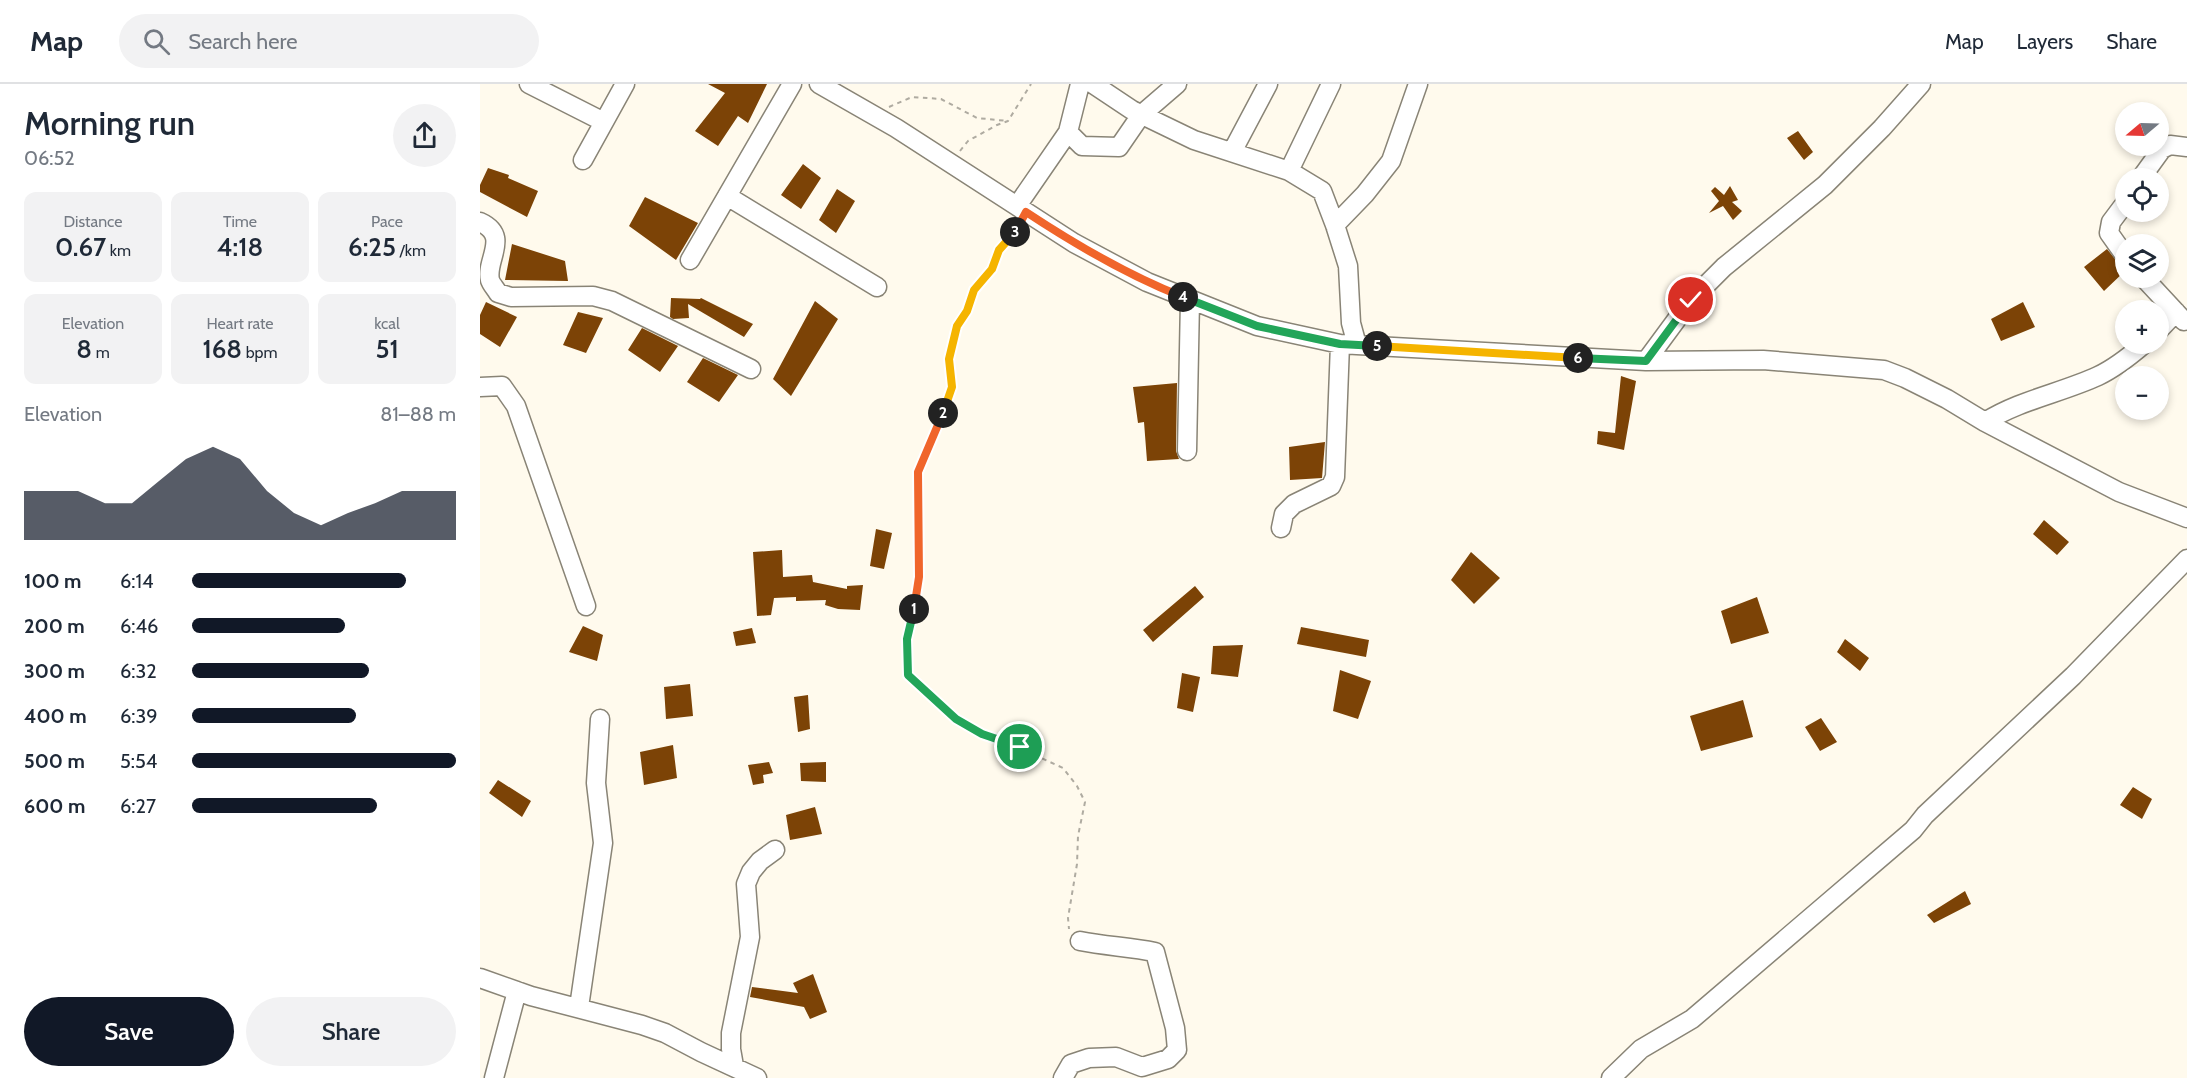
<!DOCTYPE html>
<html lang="en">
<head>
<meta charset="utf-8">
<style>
  body { margin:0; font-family:Cabin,sans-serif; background:#f2f2f3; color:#1f2937; height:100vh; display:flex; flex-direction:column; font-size:22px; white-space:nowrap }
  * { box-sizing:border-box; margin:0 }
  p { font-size:20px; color:#747a83 }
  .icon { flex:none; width:33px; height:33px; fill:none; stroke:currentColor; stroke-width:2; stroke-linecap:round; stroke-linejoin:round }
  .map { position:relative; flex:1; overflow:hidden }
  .side { display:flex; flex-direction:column; background:#fff; width:480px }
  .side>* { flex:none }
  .needle { width:39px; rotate:251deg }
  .controls { position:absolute; left:1635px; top:18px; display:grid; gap:12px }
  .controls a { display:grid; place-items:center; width:54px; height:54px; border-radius:50%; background:#fff; box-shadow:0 3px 9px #0003; font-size:30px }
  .pin { position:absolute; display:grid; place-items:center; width:51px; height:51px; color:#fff; margin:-26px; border:3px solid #fff; border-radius:50%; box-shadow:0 2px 6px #0007 }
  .km { position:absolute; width:30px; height:30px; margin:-15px; border-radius:50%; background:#222; color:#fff; font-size:16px; line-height:30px; text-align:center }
  .round { display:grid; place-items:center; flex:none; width:63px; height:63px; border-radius:32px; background:#f2f2f3 }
  .overview { display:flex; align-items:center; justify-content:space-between; height:102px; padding:0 24px }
  h1 { font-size:33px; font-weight:600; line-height:45px }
  .metrics { display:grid; grid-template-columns:repeat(3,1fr); gap:9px; height:102px; padding:6px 24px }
  .metrics div { display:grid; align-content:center; border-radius:12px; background:#f2f2f3; text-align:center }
  .metrics b { font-size:26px; font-weight:600 }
  .metrics small { font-size:16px; font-weight:400 }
  .metrics p { font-size:16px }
  .chart { height:168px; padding:12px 24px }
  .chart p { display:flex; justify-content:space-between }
  .chart svg { width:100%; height:108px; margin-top:6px; fill:#111827; opacity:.7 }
  .cta { display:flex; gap:12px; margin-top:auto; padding:12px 24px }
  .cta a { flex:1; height:69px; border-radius:36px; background:#111827; color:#fff; font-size:24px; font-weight:600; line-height:69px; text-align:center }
  .cta a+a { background:#f2f2f3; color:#1f2937 }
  ul { padding:0 24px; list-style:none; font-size:20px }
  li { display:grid; grid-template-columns:96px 72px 1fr; align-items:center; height:45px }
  li i { height:15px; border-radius:8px; background:#111827 }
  header { display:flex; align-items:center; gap:36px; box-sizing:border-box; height:84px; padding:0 30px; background:#fff; border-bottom:2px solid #e0e1e3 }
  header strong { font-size:28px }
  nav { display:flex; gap:33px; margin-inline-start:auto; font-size:21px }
  .search { width:420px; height:54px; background:#f2f2f3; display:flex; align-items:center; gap:15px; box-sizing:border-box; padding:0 21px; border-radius:33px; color:#747a83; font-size:22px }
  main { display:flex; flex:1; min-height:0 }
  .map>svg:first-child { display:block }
  .building { fill:#7c4306 }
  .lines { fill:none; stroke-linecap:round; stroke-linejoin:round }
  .minor-casing { stroke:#898476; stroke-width:21 }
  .path { stroke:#afaba1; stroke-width:2; stroke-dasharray:4.5 4.5; stroke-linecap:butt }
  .minor { stroke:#fff; stroke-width:18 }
  .split-1-casing { stroke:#fff; stroke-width:12 }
  .split-2-casing { stroke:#fff; stroke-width:12 }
  .split-3-casing { stroke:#fff; stroke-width:12 }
  .split-4-casing { stroke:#fff; stroke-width:12 }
  .split-5-casing { stroke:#fff; stroke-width:12 }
  .split-6-casing { stroke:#fff; stroke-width:12 }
  .split-7-casing { stroke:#fff; stroke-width:12 }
  .split-1 { stroke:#22a559; stroke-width:8 }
  .split-2 { stroke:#f0652b; stroke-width:8 }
  .split-3 { stroke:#f5b400; stroke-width:8 }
  .split-4 { stroke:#f0652b; stroke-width:8 }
  .split-5 { stroke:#22a559; stroke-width:8 }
  .split-6 { stroke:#f5b400; stroke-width:8 }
  .split-7 { stroke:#22a559; stroke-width:8 }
</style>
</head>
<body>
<header>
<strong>Map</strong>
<div class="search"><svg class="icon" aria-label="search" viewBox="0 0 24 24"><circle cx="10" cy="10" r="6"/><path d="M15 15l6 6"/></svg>Search here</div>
<nav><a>Map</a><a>Layers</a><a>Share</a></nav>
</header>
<main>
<section class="side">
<div class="overview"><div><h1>Morning run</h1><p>06:52</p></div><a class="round"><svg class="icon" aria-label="share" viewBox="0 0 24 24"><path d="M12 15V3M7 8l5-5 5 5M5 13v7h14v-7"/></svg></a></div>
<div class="metrics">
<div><p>Distance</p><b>0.67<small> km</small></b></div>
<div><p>Time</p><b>4:18</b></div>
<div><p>Pace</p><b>6:25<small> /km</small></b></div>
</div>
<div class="metrics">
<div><p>Elevation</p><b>8<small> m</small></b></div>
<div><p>Heart rate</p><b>168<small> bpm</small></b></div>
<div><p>kcal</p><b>51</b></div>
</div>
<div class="chart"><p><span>Elevation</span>81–88 m</p>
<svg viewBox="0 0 160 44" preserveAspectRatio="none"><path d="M0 44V24L10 24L20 24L30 29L40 29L50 20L60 11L70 6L80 11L90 24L100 33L110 38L120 33L130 29L140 24L150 24L160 24V44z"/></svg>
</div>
<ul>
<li><b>100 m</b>6:14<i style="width:81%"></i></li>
<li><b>200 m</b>6:46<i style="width:58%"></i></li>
<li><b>300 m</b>6:32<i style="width:67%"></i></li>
<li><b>400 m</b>6:39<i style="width:62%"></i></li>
<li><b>500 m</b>5:54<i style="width:100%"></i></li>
<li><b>600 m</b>6:27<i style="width:70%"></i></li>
</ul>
<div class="cta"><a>Save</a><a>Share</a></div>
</section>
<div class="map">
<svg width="1707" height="994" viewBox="0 0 1707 994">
  <rect width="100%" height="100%" fill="#fffaed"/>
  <path class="building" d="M 228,0 L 287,0 L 268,39 L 258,32 L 238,62 L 215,47 L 245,9 Z
    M 1318,47 L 1333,68 L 1324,76 L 1307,54 Z
    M 323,80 L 341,94 L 321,125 L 301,111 Z
    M 8,84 L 29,91 L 28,94 L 58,107 L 47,133 L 0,108 L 0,101 Z
    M 1250,102 L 1258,116 L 1252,118 L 1262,127 L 1253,136 L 1243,122 L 1229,129 L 1239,117 L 1231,107 L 1235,103 L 1244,111 Z
    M 357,105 L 375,117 L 356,149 L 339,136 Z
    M 165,113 L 218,139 L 196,176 L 149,142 Z
    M 32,160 L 85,177 L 88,197 L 25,196 Z
    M 1627,165 L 1645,187 L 1624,207 L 1604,183 Z
    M 191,214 L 220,215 L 221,214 L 273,240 L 264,253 L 208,220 L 209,234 L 193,235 L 190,233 Z
    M 335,217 L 358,235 L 311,312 L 293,295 Z
    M 6,218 L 37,233 L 20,263 L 0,250 L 0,231 Z
    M 1543,218 L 1555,243 L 1521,257 L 1511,235 Z
    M 98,228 L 123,234 L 106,269 L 83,261 Z
    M 162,244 L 198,262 L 180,288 L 148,266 Z
    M 223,274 L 258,291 L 239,318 L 207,298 Z
    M 1141,292 L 1156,297 L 1144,366 L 1117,360 L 1118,347 L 1135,349 Z
    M 697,299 L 696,367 L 699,375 L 667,377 L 664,338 L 658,339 L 653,303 Z
    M 845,358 L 842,394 L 810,396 L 809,363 Z
    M 1564,436 L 1589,458 L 1577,471 L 1553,450 Z
    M 396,445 L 412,449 L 404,485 L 390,482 Z
    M 302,466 L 303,493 L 332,491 L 333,498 L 367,505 L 367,502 L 383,501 L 380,526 L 358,525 L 345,521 L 346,516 L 316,517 L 316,513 L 294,514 L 291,531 L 277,532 L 273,468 Z
    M 991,468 L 1020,494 L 994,520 L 971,496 Z
    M 715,502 L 724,513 L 673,558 L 663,546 Z
    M 1277,513 L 1289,549 L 1251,560 L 1241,527 Z
    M 103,542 L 123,551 L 117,577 L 89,568 Z
    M 821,543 L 889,556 L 886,573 L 817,560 Z
    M 272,544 L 276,559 L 256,562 L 253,548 Z
    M 1365,555 L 1389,574 L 1380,587 L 1357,568 Z
    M 763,561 L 758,593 L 731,590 L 733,562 Z
    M 860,586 L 891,597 L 878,635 L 853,627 Z
    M 702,589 L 720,593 L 713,628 L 697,624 Z
    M 210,600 L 213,632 L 186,635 L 184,603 Z
    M 328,611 L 330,645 L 318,648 L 314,613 Z
    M 1263,616 L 1273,653 L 1221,667 L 1210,632 Z
    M 1341,634 L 1357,658 L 1340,667 L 1325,643 Z
    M 193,661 L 197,694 L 164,701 L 160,668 Z
    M 289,678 L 293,689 L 283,691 L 284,699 L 273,701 L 268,681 Z
    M 346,678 L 346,698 L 321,697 L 320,679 Z
    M 18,696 L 51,717 L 42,733 L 9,709 Z
    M 1653,703 L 1672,715 L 1662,735 L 1640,721 Z
    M 335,723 L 342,750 L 310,756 L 306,731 Z
    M 1485,807 L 1491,820 L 1454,839 L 1447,831 Z
    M 333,890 L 347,928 L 330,935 L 324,923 L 270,913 L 272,903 L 318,909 L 313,899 Z"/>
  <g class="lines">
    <defs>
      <path id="minor" d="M 49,0 L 124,38
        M 339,0 L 416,44 L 594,159 L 667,198 L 777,242 L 860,260 L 877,261 L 1166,277 L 1283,276 L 1404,286 L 1425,294 L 1467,315 L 1505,338 L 1639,408 L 1707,434
        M 613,0 L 652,26 L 714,56 L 809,87 L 842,107 L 855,141 L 868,182 L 871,239 L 877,261
        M 588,48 L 602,62 L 639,63 L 661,31 L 697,0
        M 752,68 L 788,0
        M 103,76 L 145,0
        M 809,87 L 851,0
        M 1661,94 L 1682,65 L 1690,61 L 1707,63
        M 247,112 L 397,203
        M 1646,118 L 1631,138 L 1629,149 L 1646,173
        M 537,122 L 588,48 L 600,0
        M 0,138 C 31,152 5,176 10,196 C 11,200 16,205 18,209 L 31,213 L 113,212 L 132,217 L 271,285
        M 855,141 L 885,110 L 911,77 L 938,0
        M 210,176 L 312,0
        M 1664,194 L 1704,237
        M 1678,247 L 1696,228
        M 1166,277 L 1211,216 L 1244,183 L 1345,101 L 1402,44 L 1441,0
        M 0,303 L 22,302 L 36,322 L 106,522
        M 1505,338 C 1540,316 1581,309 1618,292 C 1635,284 1650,272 1664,260
        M 707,367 L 710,216
        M 801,444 L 804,430 L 814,420 L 851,402 L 855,393 L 860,260
        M 0,894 L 51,912 L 162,941 L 185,949 L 221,968 L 277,994
        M 99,923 L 123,759 L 116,699 L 120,635
        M 254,982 L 251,965 L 251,949 L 270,853 L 266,800 L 271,788 L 280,777 L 295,766
        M 14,994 L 37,907
        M 583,994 L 591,980 L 609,974 L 636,973 L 662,983 L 688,975 L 697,966 L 695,944 L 675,868 C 650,863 625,862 600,857
        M 1131,994 L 1161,965 L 1212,935 L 1433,746 L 1445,731 L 1593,592 L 1707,475"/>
    </defs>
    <use href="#minor" class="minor-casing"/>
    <path class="path" d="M 409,23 L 432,13 L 461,15 L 497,34 L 528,37
      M 480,67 L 488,57 L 517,41 L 528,37 L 551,0
      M 540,141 L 519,166 L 512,185 L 494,206 L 487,227 L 477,242 L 469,275 L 472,303 L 452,358 L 438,388 L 439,493 L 427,556 L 428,591 L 476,635 L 502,650 L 520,655 L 583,684 L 597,702 L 605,718 L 598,752 L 597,780 L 588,834 L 589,845"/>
    <use href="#minor" class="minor"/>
  </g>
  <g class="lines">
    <defs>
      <path id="split-1" d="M 434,525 L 427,555 L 428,591 L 476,635 L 502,650 L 540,663"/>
      <path id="split-2" d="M 434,525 L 439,493 L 438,388 L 463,329"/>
      <path id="split-3" d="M 463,329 L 472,303 L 469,275 L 477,242 L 487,227 L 494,206 L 512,185 L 519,166 L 535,148"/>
      <path id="split-4" d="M 535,148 L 546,128 C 596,161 647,191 703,213"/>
      <path id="split-5" d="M 703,213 L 777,242 L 860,260 L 897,262"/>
      <path id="split-6" d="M 897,262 L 1098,274"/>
      <path id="split-7" d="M 1098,274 L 1166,277 L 1211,216"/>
    </defs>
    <use href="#split-1" class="split-1-casing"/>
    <use href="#split-2" class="split-2-casing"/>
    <use href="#split-3" class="split-3-casing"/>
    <use href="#split-4" class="split-4-casing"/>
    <use href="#split-5" class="split-5-casing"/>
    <use href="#split-6" class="split-6-casing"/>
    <use href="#split-7" class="split-7-casing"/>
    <use href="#split-1" class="split-1"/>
    <use href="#split-2" class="split-2"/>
    <use href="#split-3" class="split-3"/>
    <use href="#split-4" class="split-4"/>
    <use href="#split-5" class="split-5"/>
    <use href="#split-6" class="split-6"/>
    <use href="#split-7" class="split-7"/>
  </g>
</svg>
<div class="controls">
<a><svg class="needle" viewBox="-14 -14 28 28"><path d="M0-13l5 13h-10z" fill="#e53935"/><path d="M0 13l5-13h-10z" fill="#747a83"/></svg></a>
<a><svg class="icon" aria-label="locate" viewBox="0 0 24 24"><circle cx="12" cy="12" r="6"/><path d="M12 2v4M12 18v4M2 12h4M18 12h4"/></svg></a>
<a><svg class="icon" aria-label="layers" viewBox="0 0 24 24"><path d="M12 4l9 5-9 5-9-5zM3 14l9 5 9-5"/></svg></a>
<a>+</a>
<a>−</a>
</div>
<div class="pin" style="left:540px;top:663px;background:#1e9e55"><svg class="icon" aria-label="arrive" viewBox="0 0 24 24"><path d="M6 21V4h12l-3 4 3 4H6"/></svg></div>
<div class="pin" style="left:1211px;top:216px;background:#d93025"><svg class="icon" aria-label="check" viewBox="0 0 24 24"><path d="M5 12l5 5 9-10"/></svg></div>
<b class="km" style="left:434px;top:525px">1</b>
<b class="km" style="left:463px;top:329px">2</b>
<b class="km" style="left:535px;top:148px">3</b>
<b class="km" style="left:703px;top:213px">4</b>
<b class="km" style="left:897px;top:262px">5</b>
<b class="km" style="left:1098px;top:274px">6</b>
</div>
</main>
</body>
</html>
